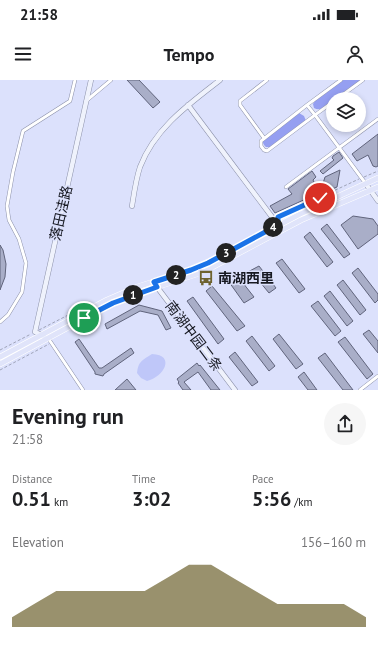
<!DOCTYPE html>
<html lang="en">
<head>
<meta charset="utf-8">
<style>
  body { margin:0; font-family:"PT Sans","Noto Sans SC",sans-serif; background:#f6f6f6; color:#202124; height:100vh; display:flex; flex-direction:column; font-size:15px; white-space:nowrap }
  * { box-sizing:border-box; margin:0 }
  p { font-size:13px; color:#757577 }
  .icon { flex:none; width:22px; height:22px; fill:none; stroke:currentColor; stroke-width:2; stroke-linecap:round; stroke-linejoin:round }
  .map { position:relative; height:310px; overflow:hidden }
  .details { display:flex; flex-direction:column; background:#fff; flex:1 }
  .details>* { flex:none }
  .controls { position:absolute; left:326px; top:12px; display:grid; gap:8px }
  .controls a { display:grid; place-items:center; width:40px; height:40px; border-radius:50%; background:#fff; box-shadow:0 2px 6px #0003; font-size:20px }
  .pin { position:absolute; display:grid; place-items:center; width:34px; height:34px; color:#fff; margin:-17px; border:2px solid #fff; border-radius:50%; box-shadow:0 1px 4px #0007 }
  .km { position:absolute; width:20px; height:20px; margin:-10px; border-radius:50%; background:#222; color:#fff; font-size:11px; line-height:20px; text-align:center }
  .round { display:grid; place-items:center; flex:none; width:42px; height:42px; border-radius:21px; background:#f6f6f6 }
  .head { display:flex; align-items:center; justify-content:space-between; height:68px; padding:0 12px }
  h1 { font-size:22px; font-weight:700; line-height:30px }
  .stats { display:grid; grid-template-columns:repeat(3,1fr); gap:6px; height:68px; padding:4px 12px }
  .stats div { display:grid; align-content:center }
  .stats b { font-size:20px; font-weight:700 }
  .stats small { font-size:11px; font-weight:400 }
  .stats p { font-size:11px }
  .chart { height:112px; padding:8px 12px }
  .chart p { display:flex; justify-content:space-between }
  .chart svg { width:100%; height:72px; margin-top:4px; fill:#6e6330; opacity:.7 }
  .status { display:flex; justify-content:space-between; align-items:center; height:28px; padding:0 20px; background:#fff; direction:ltr }
  .status svg { height:11px; fill:currentColor }
  header { display:flex; justify-content:space-between; align-items:center; height:52px; padding:0 12px; background:#fff; font-size:18px; font-weight:700 }
  .map>svg:first-child { display:block }
  .green { fill:#bfc7f9 }
  .forest { fill:#959ff1 }
  .building { fill:#a9aec8; stroke:#60647c }
  .lines { fill:none; stroke-linecap:round; stroke-linejoin:round }
  .street-casing { stroke:#8b90a9; stroke-width:4 }
  .secondary-casing { stroke:#8b90a9; stroke-width:5.5 }
  .primary-casing { stroke:#fff; stroke-width:6 }
  .path { stroke:#9fa4b9; stroke-width:1; stroke-dasharray:3 2; stroke-linecap:butt }
  .street { stroke:#fff; stroke-width:3 }
  .secondary { stroke:#eff2fc; stroke-width:4.5 }
  .primary { stroke:#e0e4fa; stroke-width:5 }
  .route-casing { stroke:#fff; stroke-width:8 }
  .route { stroke:#1a73e8; stroke-width:5 }
  .labels { text-anchor:middle; dominant-baseline:central; stroke-width:3; stroke-linejoin:round; paint-order:stroke }
  .street-label { font-size:14px; fill:#171922; stroke:#dce1fc }
  .poi-label { font-size:14px; font-weight:bold; fill:#171922; stroke:#dce1fc; text-anchor:start }
</style>
</head>
<body>
<div class="status"><b>21:58</b><svg viewBox="0 0 49 12"><path d="M0 12V9h3v3zM5 12V6h3v6zM10 12V3h3v9zM15 12V0h3v12zM26 1h20v11H26zM47 4h2v5h-2z"/></svg></div>
<header><svg class="icon" aria-label="menu" viewBox="0 0 24 24"><path d="M4 6h16M4 12h16M4 18h16"/></svg>Tempo<svg class="icon" aria-label="person" viewBox="0 0 24 24"><circle cx="12" cy="8" r="4"/><path d="M4 21q1-7 8-7t8 7"/></svg></header>
<div class="map">
<svg width="378" height="310" viewBox="0 0 378 310">
  <rect width="100%" height="100%" fill="#dce1fc"/>
  <path class="green" d="M 152,274 C 176,275 164,297 147,301 L 141,298 L 137,293 C 138,281 143,280 152,274 Z"/>
  <path class="forest" d="M 343,0 L 361,0 L 335,19 L 333,19 L 333,20 C 327,25 321,32 314,28 L 313,24 L 315,21 Z
    M 299,33 L 304,36 L 306,41 L 270,67 L 266,67 C 263,64 262,62 264,58 Z"/>
  <path class="building" d="M 127,0 L 139,0 L 160,22 L 153,28 Z
    M 378,54 L 378,86 L 376,87 L 373,86 L 368,75 L 357,81 L 352,74 Z
    M 339,72 L 343,78 L 323,94 L 320,91 L 334,80 L 332,78 L 333,76 Z
    M 340,90 L 337,107 L 323,113 L 321,110 L 325,97 Z
    M 312,91 L 316,97 L 313,100 L 319,113 L 275,133 L 270,126 L 292,114 L 288,109 Z
    M 353,136 L 373,139 L 378,146 L 378,154 L 358,169 L 341,145 Z
    M 327,144 L 350,174 L 344,178 L 321,149 Z
    M 310,152 L 333,182 L 327,187 L 304,157 Z
    M 0,165 L 3,170 L 6,184 L 5,197 L 0,210 Z
    M 282,179 L 305,209 L 299,213 L 276,183 Z
    M 259,186 L 276,208 L 269,213 L 255,196 L 243,203 L 254,217 L 244,223 L 229,202 Z
    M 358,188 L 378,214 L 378,220 L 375,223 L 352,193 Z
    M 343,200 L 366,230 L 360,235 L 337,205 Z
    M 212,206 L 245,246 L 237,251 L 206,211 Z
    M 330,211 L 353,241 L 347,246 L 324,216 Z
    M 193,217 L 224,259 L 218,264 L 187,221 Z
    M 318,221 L 341,251 L 335,256 L 311,226 Z
    M 139,225 L 162,231 L 171,248 L 166,250 L 158,235 L 140,231 L 107,249 L 105,244 Z
    M 369,250 L 378,261 L 378,273 L 363,254 Z
    M 279,254 L 303,284 L 296,289 L 273,259 Z
    M 252,256 L 275,286 L 269,291 L 246,261 Z
    M 345,257 L 373,294 L 367,299 L 338,262 Z
    M 79,259 L 99,288 L 102,288 L 131,268 L 134,273 L 104,294 L 103,296 L 95,294 L 95,292 L 75,262 Z
    M 235,272 L 258,302 L 252,306 L 229,277 Z
    M 325,273 L 353,310 L 343,310 L 318,278 Z
    M 197,283 L 199,286 L 200,285 L 220,310 L 211,310 L 198,292 L 184,302 L 191,310 L 183,310 L 178,303 L 179,302 L 177,299 Z
    M 304,292 L 317,310 L 308,310 L 298,297 Z
    M 127,299 L 136,310 L 115,310 Z"/>
  <g class="lines">
    <defs>
      <path id="street" d="M 337,19 L 363,0
        M 86,21 L 111,0
        M 333,22 L 315,35 L 307,25 L 261,61 L 261,66 L 264,70 L 267,71 L 315,35 L 366,104
        M 307,25 L 341,0
        M 264,58 L 240,25 L 240,21 L 267,0
        M 286,107 L 378,39
        M 0,242 L 8,235 L 22,212 L 26,183 L 19,159 L 9,140 L 7,126 L 13,92 L 23,51 L 70,21 L 75,0
        M 48,258 L 83,310
        M 360,310 L 378,296"/>
      <path id="secondary" d="M 188,25 L 278,145
        M 366,104 L 378,121
        M 132,126 C 134,113 136,99 140,87 C 155,48 189,24 220,0
        M 154,201 L 157,207 L 235,310
        M 44,256 L 35,252 L 91,0"/>
      <path id="primary" d="M 0,277 L 107,220 L 137,207 L 191,190 L 208,183 L 300,134 L 378,98
        M 0,284 L 113,223 L 135,214 L 203,192 L 301,140 L 378,107"/>
    </defs>
    <use href="#street" class="street-casing"/>
    <use href="#secondary" class="secondary-casing"/>
    <use href="#primary" class="primary-casing"/>
    <path class="path" d="M 364,97 L 378,91
      M 278,139 L 278,137 L 359,99
      M 39,250 L 74,232
      M 0,270 L 31,254
      M 0,290 L 49,264"/>
    <use href="#street" class="street"/>
    <use href="#secondary" class="secondary"/>
    <use href="#primary" class="primary"/>
  </g>
  <g class="lines">
    <defs>
      <path id="route" d="M 84,238 L 113,223 L 157,207 L 154,202 L 191,190 L 208,183 L 278,145 L 278,137 L 320,118"/>
    </defs>
    <use href="#route" class="route-casing"/>
    <use href="#route" class="route"/>
  </g>
  <defs>
    <symbol id="bus-bare" viewBox="-9 -9 18 18"><path d="M-5-6H5V4H4V6H2V4H-2V6H-4V4H-5ZM-3.5-4V0h7V-4ZM-3.5 1.2v1.5H-2V1.2ZM2 1.2v1.5H3.5V1.2Z" fill="#6e6330" stroke="#dce1fc" stroke-width="2.5" paint-order="stroke"/></symbol>
  </defs>
  <g fill-rule="evenodd">
    <use href="#bus-bare" x="195" y="187" width="22" height="22"/>
  </g>
  <g class="labels">
    <g class="street-label">
      <text transform="translate(61 133) rotate(-77)">落田洼路</text>
      <text transform="translate(194 256) rotate(53)">南湖中园二条</text>
    </g>
    <g class="poi-label">
      <text x="218" y="198">南湖西里</text>
    </g>
  </g>
</svg>
<div class="controls">
<a><svg class="icon" aria-label="layers" viewBox="0 0 24 24"><path d="M12 4l9 5-9 5-9-5zM3 14l9 5 9-5"/></svg></a>
</div>
<div class="pin" style="left:84px;top:238px;background:#1e9e55"><svg class="icon" aria-label="arrive" viewBox="0 0 24 24"><path d="M6 21V4h12l-3 4 3 4H6"/></svg></div>
<div class="pin" style="left:320px;top:118px;background:#d93025"><svg class="icon" aria-label="check" viewBox="0 0 24 24"><path d="M5 12l5 5 9-10"/></svg></div>
<b class="km" style="left:133px;top:215px">1</b>
<b class="km" style="left:176px;top:195px">2</b>
<b class="km" style="left:226px;top:173px">3</b>
<b class="km" style="left:273px;top:147px">4</b>
</div>
<section class="details">
<div class="head"><div><h1>Evening run</h1><p>21:58</p></div><a class="round"><svg class="icon" aria-label="share" viewBox="0 0 24 24"><path d="M12 15V3M7 8l5-5 5 5M5 13v7h14v-7"/></svg></a></div>
<div class="stats">
<div><p>Distance</p><b>0.51<small> km</small></b></div>
<div><p>Time</p><b>3:02</b></div>
<div><p>Pace</p><b>5:56<small> /km</small></b></div>
</div>
<div class="chart"><p><span>Elevation</span>156–160 m</p>
<svg viewBox="0 0 160 44" preserveAspectRatio="none"><path d="M0 44V38L10 30L20 22L30 22L40 22L50 22L60 22L70 14L80 6L90 6L100 14L110 22L120 30L130 30L140 30L150 30L160 38V44z"/></svg>
</div>
</section>
</body>
</html>
